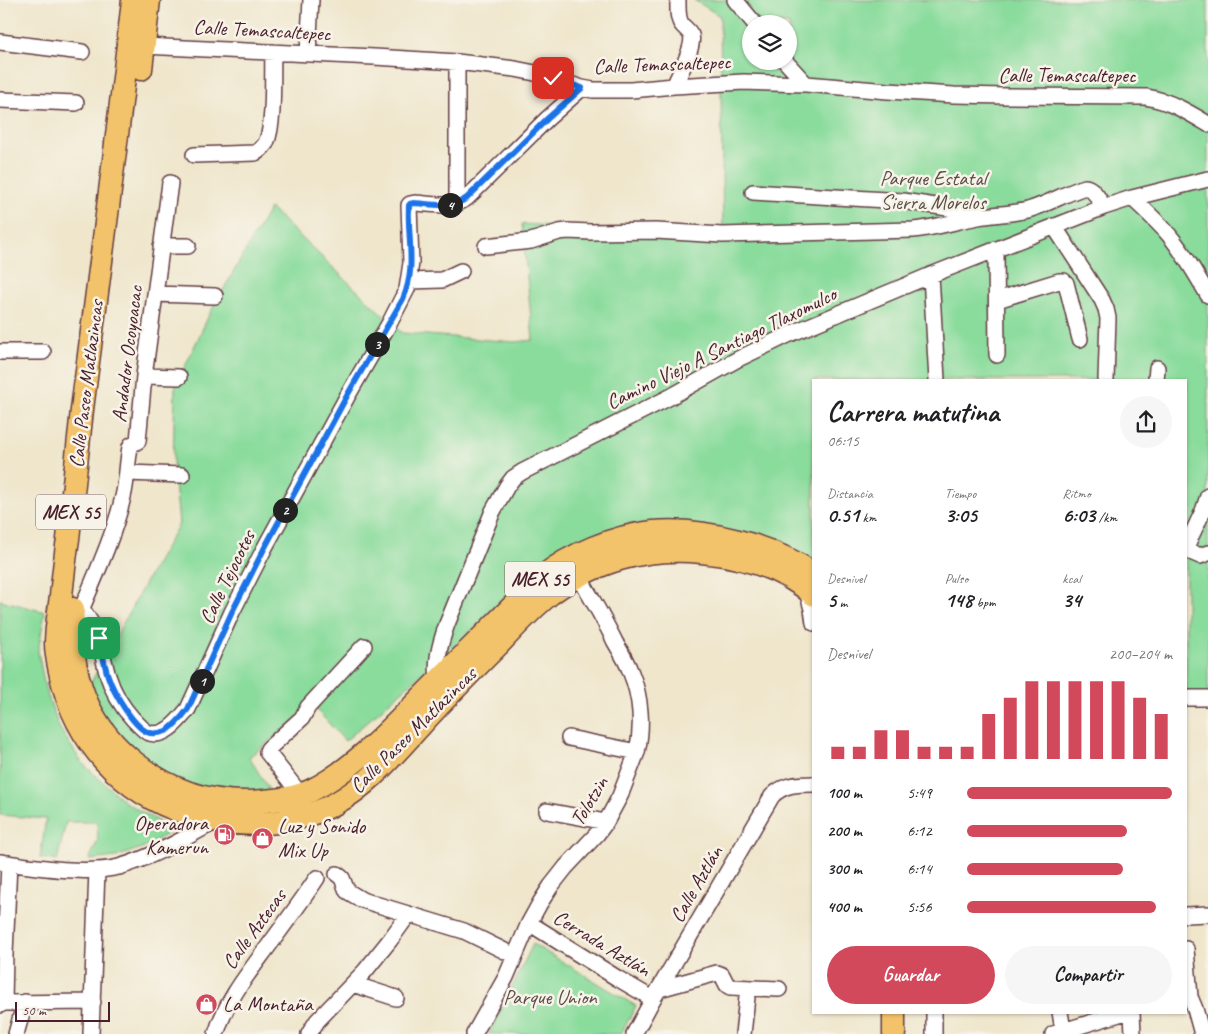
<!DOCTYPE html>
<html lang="es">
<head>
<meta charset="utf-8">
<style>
  body { margin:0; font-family:Caveat,sans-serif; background:#f6f6f6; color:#202124; height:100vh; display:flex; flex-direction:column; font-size:19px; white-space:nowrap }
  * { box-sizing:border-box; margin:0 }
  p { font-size:16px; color:#757577 }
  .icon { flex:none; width:28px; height:28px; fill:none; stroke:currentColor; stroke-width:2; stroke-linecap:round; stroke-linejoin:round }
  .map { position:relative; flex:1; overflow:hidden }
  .side { position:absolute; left:812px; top:379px; width:375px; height:635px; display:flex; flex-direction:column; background:#fff; border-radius:0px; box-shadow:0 1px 4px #0004 }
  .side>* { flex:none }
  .buttons { position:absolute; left:742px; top:15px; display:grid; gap:10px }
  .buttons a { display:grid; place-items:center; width:55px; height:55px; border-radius:50%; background:#fff; box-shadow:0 1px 4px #0004; font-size:25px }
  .scale { position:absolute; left:15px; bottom:12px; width:95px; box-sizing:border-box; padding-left:5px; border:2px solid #4a1f2b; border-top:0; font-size:14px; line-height:18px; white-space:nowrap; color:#4a1f2b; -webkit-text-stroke:4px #f7f3e8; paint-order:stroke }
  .pin { position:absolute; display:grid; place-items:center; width:42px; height:42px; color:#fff; margin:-21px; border-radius:10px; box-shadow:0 2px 8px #0006 }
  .km { position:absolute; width:25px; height:25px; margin:-12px; border-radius:50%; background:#222; color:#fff; font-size:14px; line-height:25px; text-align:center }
  .round { display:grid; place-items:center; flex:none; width:52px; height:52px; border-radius:26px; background:#f6f6f6 }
  .overview { display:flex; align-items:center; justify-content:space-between; height:85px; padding:0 15px }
  h1 { font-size:28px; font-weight:800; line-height:38px }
  .figures { display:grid; grid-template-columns:repeat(3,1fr); gap:8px; height:85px; padding:5px 15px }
  .figures div { display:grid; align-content:center }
  .figures b { font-size:21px; font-weight:800 }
  .figures small { font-size:14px; font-weight:400 }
  .figures p { font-size:14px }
  .chart { height:140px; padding:10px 15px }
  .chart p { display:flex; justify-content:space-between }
  .chart svg { width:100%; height:90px; margin-top:5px; stroke:#d1495b; stroke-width:6 }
  .button { display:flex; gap:10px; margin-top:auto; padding:10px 15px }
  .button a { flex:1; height:58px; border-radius:30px; background:#d1495b; color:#fff; font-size:20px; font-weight:800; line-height:58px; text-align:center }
  .button a+a { background:#f6f6f6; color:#202124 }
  ul { padding:0 15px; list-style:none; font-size:16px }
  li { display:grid; grid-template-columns:80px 60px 1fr; align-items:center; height:38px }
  li i { height:12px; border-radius:6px; background:#d1495b }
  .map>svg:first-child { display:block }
  .park { fill:#8adc9c; stroke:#6a7e64; fill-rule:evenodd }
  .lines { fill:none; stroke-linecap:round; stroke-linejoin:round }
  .minor-casing { stroke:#633d43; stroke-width:18 }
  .highway-casing { stroke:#633d43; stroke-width:25 }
  .minor { stroke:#fff; stroke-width:15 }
  .highway { stroke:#f2c36a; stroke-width:22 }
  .route-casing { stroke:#fff; stroke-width:10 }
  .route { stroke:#1a73e8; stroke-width:6 }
  .labels { text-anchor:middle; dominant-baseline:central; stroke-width:5; stroke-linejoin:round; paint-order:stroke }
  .shield { fill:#f7f3e8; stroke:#7e5f64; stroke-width:1 }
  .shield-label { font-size:20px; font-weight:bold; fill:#4a1f2b }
  .street-label { font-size:21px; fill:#4a1f2b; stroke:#f7f3e8 }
  .park-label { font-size:21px; fill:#5a4e47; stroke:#f7f3e8 }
  .poi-label { font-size:21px; fill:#4a1f2b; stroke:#f7f3e8; text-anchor:start }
</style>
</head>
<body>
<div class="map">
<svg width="1208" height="1034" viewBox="0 0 1208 1034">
  <rect width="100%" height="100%" fill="#f7f3e8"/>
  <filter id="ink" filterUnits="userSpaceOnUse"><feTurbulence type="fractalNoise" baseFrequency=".02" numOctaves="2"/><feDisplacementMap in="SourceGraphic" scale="10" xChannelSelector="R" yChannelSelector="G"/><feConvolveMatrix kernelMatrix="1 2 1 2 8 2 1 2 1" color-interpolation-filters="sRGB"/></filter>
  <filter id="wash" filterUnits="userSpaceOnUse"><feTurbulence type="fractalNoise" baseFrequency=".0096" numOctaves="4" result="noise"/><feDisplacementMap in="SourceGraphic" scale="20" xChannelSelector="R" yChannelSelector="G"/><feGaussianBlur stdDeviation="1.12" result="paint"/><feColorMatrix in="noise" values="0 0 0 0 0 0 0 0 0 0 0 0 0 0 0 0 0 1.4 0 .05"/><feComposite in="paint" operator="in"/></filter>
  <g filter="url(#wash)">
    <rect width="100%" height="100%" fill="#efe6cc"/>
    <path class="park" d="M 694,0 L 1208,0 L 1208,701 L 1186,700 L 1186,380 L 814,380 L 814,585 L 680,530 L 567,547 L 345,741 L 314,707 L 249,757 L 269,790 L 214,803 L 71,719 L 150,574 L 179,524 L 173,462 L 175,388 L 210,313 L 270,208 L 402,333 L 515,342 L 533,340 L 522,224 L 723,236 L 720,16 ZM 751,24 L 789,24 L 789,61 L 751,61 Z
      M 0,600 L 45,612 L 38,651 L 45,688 L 59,727 L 82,763 L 125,802 L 173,830 L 147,846 L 116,857 L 89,860 L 98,840 L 97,822 L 66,822 L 57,861 L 40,858 L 46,819 L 0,815 Z
      M 533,944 L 636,1006 L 621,1034 L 489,1034 Z"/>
  </g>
  <g filter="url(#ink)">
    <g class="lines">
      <defs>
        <path id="minor" d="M 735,0 L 755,24
          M 0,42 L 82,52
          M 144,46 L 374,57 L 457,62 L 515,69 L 535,73 L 582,88 L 593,90 L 631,90 L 674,86 L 744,82 L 772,83 L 806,84 L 888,91 L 954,95 L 1007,96 L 1146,97 C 1170,101 1188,112 1208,124
          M 308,53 L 311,0
          M 785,61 L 806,84
          M 674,86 C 679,75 695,46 691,35 C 689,31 686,29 683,26 C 677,20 678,8 678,0
          M 0,100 L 76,103
          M 194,155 L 255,153 C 260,151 263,147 266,143 C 275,124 272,74 273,52
          M 753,192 L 903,201 L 980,213
          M 1132,198 C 1145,210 1158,222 1169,235 C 1184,253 1196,274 1208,295
          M 457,204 L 457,62
          M 1054,226 L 1102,300 L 1106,309 L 1108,318 L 1106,380
          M 161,246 L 188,246
          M 486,246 L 531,241 L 559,232 L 567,231 L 591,232 L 656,231 L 722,235 L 913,230 C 935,228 956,221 978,217 C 994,214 1011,214 1028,210 C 1048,204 1066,193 1085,187 C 1094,188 1099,200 1104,207
          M 996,249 L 997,355
          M 931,275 L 937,380
          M 409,281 L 442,280 L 461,271
          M 155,294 L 215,296
          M 997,300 L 1059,281 L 1064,281 L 1066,283 L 1080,339
          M 0,352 L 43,352
          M 144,376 L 179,377
          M 1156,380 L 1157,368
          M 127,473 L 182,475
          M 1186,547 L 1203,511 L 1208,496
          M 1186,550 L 1200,556 L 1208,553
          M 806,588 L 812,609 L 814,623
          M 73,607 L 82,608 C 87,618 95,627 99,638 C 102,650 104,663 108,676 C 113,692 122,707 133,719 C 137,723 142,729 147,732 C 164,740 179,720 188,709 L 232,612 L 264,549 L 348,395 L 389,324 L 407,289 L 411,263 L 409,205 L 410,204 L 415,203 C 432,204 452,209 467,198 L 547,119 L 582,88
          M 82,608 C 97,572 114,535 123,497 C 127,481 127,464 130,447 L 131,445 L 138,441 L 144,376 L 170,183
          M 439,685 C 434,664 440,644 447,624 L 493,511 L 507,486 L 513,478 L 522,472 L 670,397 L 738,359 L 790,334 L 931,275 L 1104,207 L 1132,198 L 1208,179
          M 1186,698 L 1208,698
          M 569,738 L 637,752
          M 301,795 L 267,752 L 268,749 L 302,718 L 308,707 L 364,646
          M 547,811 L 606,822
          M 0,862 C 35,867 85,875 119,867 C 153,857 185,838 216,821
          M 337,874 L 342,878 L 347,891 L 362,900 L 464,931 L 515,956
          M 1186,915 L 1208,914
          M 529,923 L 617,978 L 653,999
          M 1186,949 L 1190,997 L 1195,1009 L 1202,1034
          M 353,984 L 396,998
          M 659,989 L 717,973 L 722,975 L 727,985 L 730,987 L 779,989
          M 4,1003 L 5,954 L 9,863
          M 0,1005 L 4,1003 L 93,1002
          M 1060,1012 L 1063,1030
          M 1132,1012 L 1133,1034
          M 16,1034 L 25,1002
          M 91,1034 L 97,870
          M 216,1034 C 226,1001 247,975 267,948 C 284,925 301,902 317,878
          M 309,1034 L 317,1021 L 365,971 L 390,940 L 408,915
          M 474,1034 L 506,977 L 529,923 L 540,903 L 551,886 L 566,867 L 597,834 L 606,822 L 620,796 L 637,752 C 643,726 641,697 631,673 C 627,662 621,652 615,642 C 604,619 591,597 578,575
          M 634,1034 L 653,999 L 772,796 C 784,784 797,784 814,784
          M 743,1034 L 748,988
          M 934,1034 L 934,1012
          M 1053,1034 L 1126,1012"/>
        <path id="highway" d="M 133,0 C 118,137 99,274 82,410 C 77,453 73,496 68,539 C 65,558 63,577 61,596 C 59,612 56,628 56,644 C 56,655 59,666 61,676 C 76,741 122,793 186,813 C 234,829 291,828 336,803 C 368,786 394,754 419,727 C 444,699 471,672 498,645 C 514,628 531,609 550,594 C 594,561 647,546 702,552 C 742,556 783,568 814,595
          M 141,69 L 149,0
          M 73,609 C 68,671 85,724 135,763 C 176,796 222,807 274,800 C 286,799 299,796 310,791 C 354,770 394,725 428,691 C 466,653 503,616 541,578 C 570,554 615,536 653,532 C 704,527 772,546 814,574
          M 894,1034 L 894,1012"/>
      </defs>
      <use href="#minor" class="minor-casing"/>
      <use href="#highway" class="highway-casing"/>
      <use href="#minor" class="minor"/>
      <use href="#highway" class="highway"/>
    </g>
  </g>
  <g class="lines" filter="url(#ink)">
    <defs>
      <path id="route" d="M 99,638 C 102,651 104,664 108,676 C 113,691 132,725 147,732 C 153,735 160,733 166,731 C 175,726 182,717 188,709 L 232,612 L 264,549 L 348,394 L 403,299 C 417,267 407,238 409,205 L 410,204 L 414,203 C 432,204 452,209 467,198 L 547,119 L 582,88 L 553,78"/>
    </defs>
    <use href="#route" class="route-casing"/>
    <use href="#route" class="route"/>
  </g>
  <defs>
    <symbol id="fuel-disc" viewBox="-11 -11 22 22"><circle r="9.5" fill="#d1495b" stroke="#f7f3e8"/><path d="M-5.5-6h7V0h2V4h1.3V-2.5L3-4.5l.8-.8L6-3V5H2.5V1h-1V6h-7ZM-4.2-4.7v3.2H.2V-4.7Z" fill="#fff"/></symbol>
    <symbol id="shop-disc" viewBox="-11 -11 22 22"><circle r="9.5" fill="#d1495b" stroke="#f7f3e8"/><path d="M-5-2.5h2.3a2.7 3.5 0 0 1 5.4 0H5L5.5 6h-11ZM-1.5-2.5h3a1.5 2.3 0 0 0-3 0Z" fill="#fff"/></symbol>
  </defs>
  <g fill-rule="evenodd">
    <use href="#fuel-disc" x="212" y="822" width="25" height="25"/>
    <use href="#shop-disc" x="250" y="826" width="25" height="25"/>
    <use href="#shop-disc" x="194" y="992" width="25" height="25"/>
  </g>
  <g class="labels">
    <g class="shield">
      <rect x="36" y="494.5" width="70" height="35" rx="4"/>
      <rect x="505" y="561.5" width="70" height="35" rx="4"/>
    </g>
    <g class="shield-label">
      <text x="71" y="512">MEX 55</text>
      <text x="540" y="579">MEX 55</text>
    </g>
    <g class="street-label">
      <text transform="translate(262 30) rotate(3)">Calle Temascaltepec</text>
      <text transform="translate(662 64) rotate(-2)">Calle Temascaltepec</text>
      <text x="1067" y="75">Calle Temascaltepec</text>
      <text transform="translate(721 348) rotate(-26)">Camino Viejo A Santiago Tlaxomulco</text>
      <text transform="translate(127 354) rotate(-83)">Andador Ocoyoacac</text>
      <text transform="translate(86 384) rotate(-83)">Calle Paseo Matlazincas</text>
      <text transform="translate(227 577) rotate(-64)">Calle Tejocotes</text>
      <text transform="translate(413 730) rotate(-45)">Calle Paseo Matlazincas</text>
      <text transform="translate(589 801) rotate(-59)">Tolotzin</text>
      <text transform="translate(696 884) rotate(-60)">Calle Aztlán</text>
      <text transform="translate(254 929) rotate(-54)">Calle Aztecas</text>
      <text transform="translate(602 943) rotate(31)">Cerrada Aztlán</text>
    </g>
    <g class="park-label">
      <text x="933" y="178">Parque Estatal<tspan x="933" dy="24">Sierra Morelos</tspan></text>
      <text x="550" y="997">Parque Union</text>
    </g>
    <g class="poi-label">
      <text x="208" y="823" text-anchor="end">Operadora<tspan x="208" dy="24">Kamerun</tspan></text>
      <text x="278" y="826">Luz y Sonido<tspan x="278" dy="24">Mix Up</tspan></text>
      <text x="223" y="1004">La Montaña</text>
    </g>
  </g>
</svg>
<div class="buttons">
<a><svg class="icon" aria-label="layers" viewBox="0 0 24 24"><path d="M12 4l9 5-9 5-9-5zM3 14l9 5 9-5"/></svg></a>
</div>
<div class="scale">50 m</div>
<div class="pin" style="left:99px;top:638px;background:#1e9e55"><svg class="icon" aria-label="arrive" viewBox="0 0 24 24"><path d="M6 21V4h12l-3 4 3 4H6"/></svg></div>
<div class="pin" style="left:553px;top:78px;background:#d93025"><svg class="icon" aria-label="check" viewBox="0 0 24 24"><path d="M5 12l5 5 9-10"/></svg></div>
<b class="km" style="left:202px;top:681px">1</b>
<b class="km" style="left:285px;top:510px">2</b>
<b class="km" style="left:377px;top:344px">3</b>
<b class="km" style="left:450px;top:205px">4</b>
<section class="side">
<div class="overview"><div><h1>Carrera matutina</h1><p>06:15</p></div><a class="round"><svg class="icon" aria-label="share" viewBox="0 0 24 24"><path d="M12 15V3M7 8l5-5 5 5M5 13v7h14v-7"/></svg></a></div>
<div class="figures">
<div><p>Distancia</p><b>0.51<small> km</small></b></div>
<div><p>Tiempo</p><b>3:05</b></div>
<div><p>Ritmo</p><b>6:03<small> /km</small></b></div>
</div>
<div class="figures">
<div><p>Desnivel</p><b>5<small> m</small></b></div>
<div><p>Pulso</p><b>148<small> bpm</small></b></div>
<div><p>kcal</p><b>34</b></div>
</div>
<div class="chart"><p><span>Desnivel</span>200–204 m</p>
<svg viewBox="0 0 160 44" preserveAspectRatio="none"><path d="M5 44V38M15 44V38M25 44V30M35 44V30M45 44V38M55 44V38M65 44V38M75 44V22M85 44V14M95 44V6M105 44V6M115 44V6M125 44V6M135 44V6M145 44V14M155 44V22"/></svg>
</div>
<ul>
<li><b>100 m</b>5:49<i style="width:100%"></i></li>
<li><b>200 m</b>6:12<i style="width:78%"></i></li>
<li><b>300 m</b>6:14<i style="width:76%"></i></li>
<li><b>400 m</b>5:56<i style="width:92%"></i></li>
</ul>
<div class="button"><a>Guardar</a><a>Compartir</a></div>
</section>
</div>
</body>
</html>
